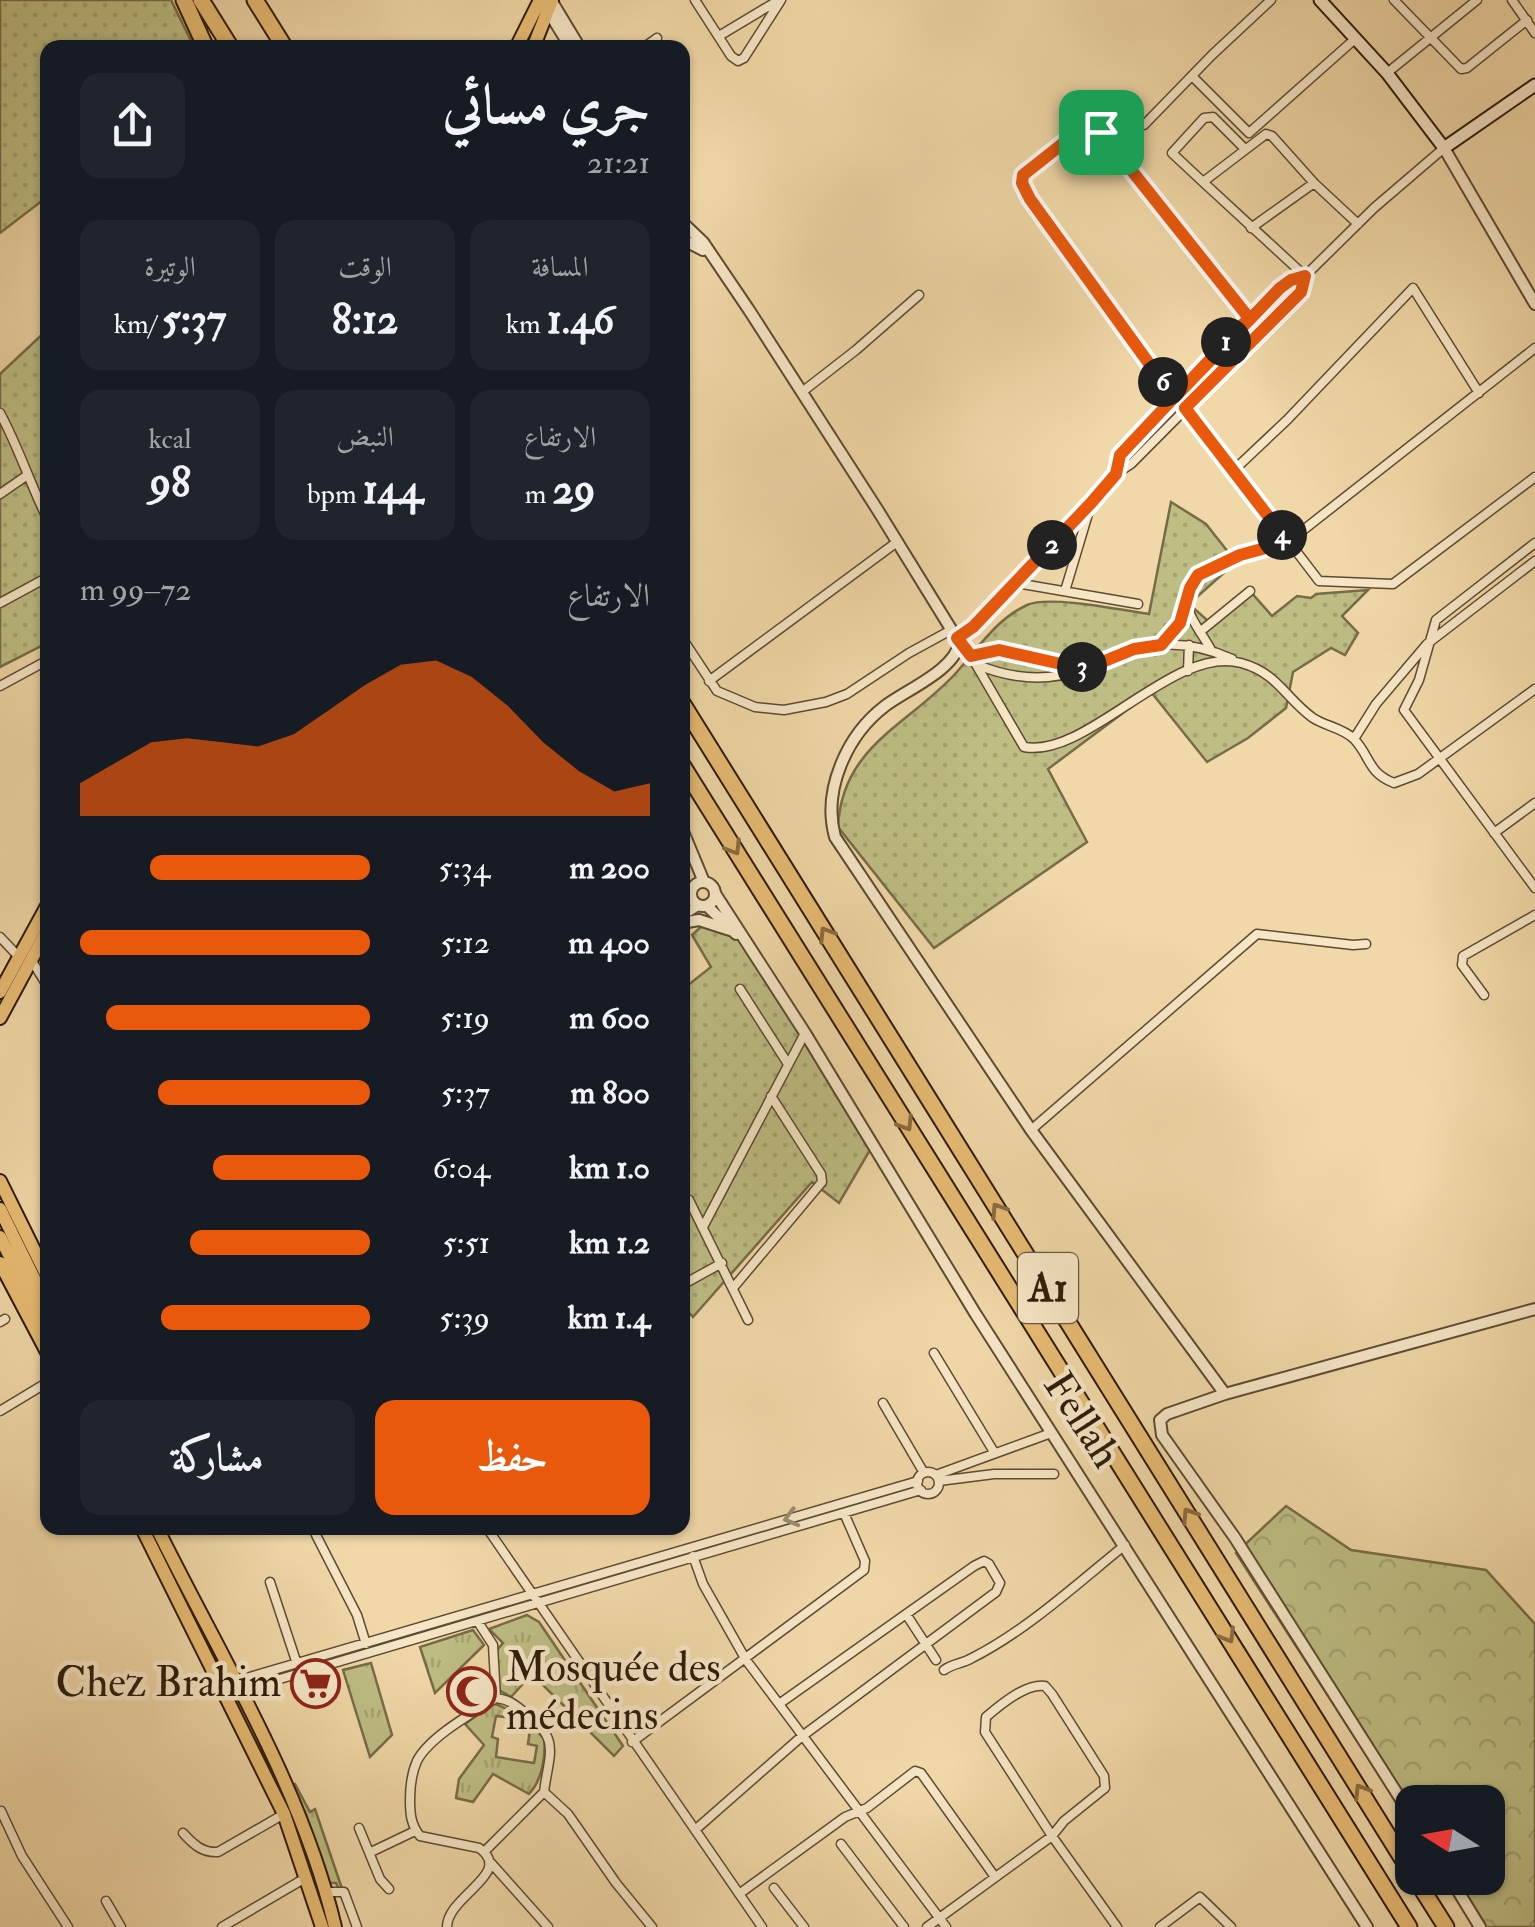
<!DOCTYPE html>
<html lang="ar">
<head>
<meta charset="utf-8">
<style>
  body { margin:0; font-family:"IM FELL Double Pica",Amiri,serif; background:#20242c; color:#f1f3f6; direction:rtl; height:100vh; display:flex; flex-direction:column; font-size:38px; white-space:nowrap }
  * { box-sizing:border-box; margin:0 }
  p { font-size:32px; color:#9ea1a6 }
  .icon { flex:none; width:55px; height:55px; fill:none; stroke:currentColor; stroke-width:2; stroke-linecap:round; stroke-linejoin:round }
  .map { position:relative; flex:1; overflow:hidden; direction:ltr }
  .panel { position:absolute; left:40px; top:40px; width:650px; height:1495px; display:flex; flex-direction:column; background:#171b24; border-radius:20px; box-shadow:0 2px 8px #0004; direction:rtl }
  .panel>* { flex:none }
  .needle { width:65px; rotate:281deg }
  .fabs { position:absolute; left:1395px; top:1785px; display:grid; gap:20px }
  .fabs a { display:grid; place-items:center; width:110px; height:110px; border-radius:20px; background:#171b24; box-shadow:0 2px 8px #0004; font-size:50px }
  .pin { position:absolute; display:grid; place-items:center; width:85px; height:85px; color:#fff; margin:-42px; border-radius:20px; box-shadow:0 5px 15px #0006 }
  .km { position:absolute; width:50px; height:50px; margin:-25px; border-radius:50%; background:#222; color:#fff; font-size:28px; line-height:50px; text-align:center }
  .round { display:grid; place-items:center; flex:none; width:105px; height:105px; border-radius:20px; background:#20242c }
  .head { display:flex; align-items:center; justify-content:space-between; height:170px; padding:0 40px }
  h1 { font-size:55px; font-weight:700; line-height:75px }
  .stats { display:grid; grid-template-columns:repeat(3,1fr); gap:15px; height:170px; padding:10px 40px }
  .stats div { display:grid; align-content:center; border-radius:20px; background:#20242c; text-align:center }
  .stats b { font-size:42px; font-weight:700 }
  .stats small { font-size:28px; font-weight:400 }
  .stats p { font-size:28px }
  .chart { height:280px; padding:20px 40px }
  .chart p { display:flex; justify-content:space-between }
  .chart svg { width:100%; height:180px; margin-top:10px; fill:#ea580c; opacity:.7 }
  .button { display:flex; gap:20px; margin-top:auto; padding:20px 40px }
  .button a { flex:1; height:115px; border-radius:20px; background:#ea580c; color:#fff; font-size:40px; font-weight:700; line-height:115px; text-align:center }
  .button a+a { background:#20242c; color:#f1f3f6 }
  ul { padding:0 40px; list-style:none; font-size:32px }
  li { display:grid; grid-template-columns:160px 120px 1fr; align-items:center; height:75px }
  li i { height:25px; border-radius:12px; background:#ea580c }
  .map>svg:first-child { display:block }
  .grass { fill:url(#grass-dots); stroke:#766c47; stroke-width:2.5 }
  .forest { fill:url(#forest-crowns); stroke:#766c47; stroke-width:2.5 }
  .park { fill:url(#park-tufts); stroke:#766c47; stroke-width:2.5 }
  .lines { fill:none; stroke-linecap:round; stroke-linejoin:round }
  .minor-casing { stroke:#5e4a32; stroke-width:11 }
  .tertiary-casing { stroke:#5e4a32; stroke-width:14 }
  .secondary-casing { stroke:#2d1b0a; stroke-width:15 }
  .primary-casing { stroke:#2d1b0a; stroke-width:16 }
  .motorway-casing { stroke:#2d1b0a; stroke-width:19 }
  .minor { stroke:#f6e6c6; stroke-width:8 }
  .tertiary { stroke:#f6e6c6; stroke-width:10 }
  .secondary { stroke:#f6e6c6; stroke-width:11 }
  .primary { stroke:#e8bc74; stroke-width:12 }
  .motorway { stroke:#e8bc74; stroke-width:15 }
  .oneway { stroke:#8a6c3f }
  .oneway2 { stroke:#9c8b71 }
  .route-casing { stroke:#fff; stroke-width:20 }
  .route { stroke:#ea580c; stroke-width:12 }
  .labels { text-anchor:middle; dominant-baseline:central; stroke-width:9; stroke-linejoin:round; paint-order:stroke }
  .shield { fill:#f6e6c6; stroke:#695842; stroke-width:2.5 }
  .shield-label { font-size:40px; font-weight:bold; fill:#2d1b0a }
  .street-label { font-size:42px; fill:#2d1b0a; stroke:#f6e6c6 }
  .poi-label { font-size:42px; fill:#2d1b0a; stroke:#f6e6c6; text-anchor:start }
</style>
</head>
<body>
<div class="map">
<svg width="1535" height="1927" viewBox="0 0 1535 1927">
  <defs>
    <pattern id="grass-dots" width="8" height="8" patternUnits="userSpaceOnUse" patternTransform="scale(2.5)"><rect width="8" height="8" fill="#bebe84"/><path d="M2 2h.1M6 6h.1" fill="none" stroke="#a4a371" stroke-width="1.8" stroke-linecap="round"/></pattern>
    <pattern id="forest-crowns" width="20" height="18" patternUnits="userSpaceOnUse" patternTransform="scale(2.5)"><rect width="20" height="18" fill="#bebe84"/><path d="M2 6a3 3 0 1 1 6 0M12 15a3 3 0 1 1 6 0" fill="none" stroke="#a4a371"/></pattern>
    <pattern id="park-tufts" width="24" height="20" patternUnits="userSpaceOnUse" patternTransform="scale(2.5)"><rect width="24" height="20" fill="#bebe84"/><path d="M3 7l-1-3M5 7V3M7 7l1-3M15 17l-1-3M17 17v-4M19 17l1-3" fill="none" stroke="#a4a371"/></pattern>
  </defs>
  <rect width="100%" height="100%" fill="#f1d8a8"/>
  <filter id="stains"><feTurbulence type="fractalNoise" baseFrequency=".002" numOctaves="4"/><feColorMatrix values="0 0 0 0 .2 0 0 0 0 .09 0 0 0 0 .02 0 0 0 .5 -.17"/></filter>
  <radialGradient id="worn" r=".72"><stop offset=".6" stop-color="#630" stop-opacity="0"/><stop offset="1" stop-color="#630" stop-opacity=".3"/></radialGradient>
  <path class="grass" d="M 0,0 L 171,0 L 194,47 L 48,48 L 47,197 L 0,233 Z
    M 47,330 L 47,643 L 0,667 L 0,374 Z
    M 1171,502 L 1206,524 L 1236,562 L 1189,604 L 1208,621 L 1249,590 L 1272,616 L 1297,596 L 1311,598 L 1316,594 L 1368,590 L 1342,616 L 1358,633 L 1345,655 L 1331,648 L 1293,672 L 1286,708 L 1248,738 L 1207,762 L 1151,692 L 1048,769 L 1087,842 L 934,948 L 838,827 C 842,746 907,726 955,674 C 978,649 995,620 1027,605 C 1049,595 1122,610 1149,614 Z
    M 723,907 L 805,1033 L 870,1150 L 839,1203 L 812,1182 L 693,1317 L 683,1306 L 683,989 L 711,967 L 692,935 Z"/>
  <path class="forest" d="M 1286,1506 L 1351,1550 L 1486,1570 L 1535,1624 L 1535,1927 L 1478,1927 L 1446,1878 L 1488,1878 L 1488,1802 L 1412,1802 L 1412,1826 L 1236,1553 Z"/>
  <path class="park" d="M 527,1615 L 539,1622 L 623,1746 L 614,1756 L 532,1674 L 511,1697 L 499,1690 L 497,1650 L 503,1643 L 489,1629 Z
    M 473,1630 L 484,1645 L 435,1693 L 420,1647 Z
    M 371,1663 L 392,1735 L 370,1757 L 343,1670 Z
    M 494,1703 L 513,1712 L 512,1718 L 496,1716 L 492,1737 L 498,1739 L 496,1757 L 534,1763 L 537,1746 L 528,1744 L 530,1729 L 515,1727 L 517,1714 L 544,1738 C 546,1757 542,1780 529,1794 L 493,1774 L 473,1802 L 456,1798 L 459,1779 L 484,1745 L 465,1724 Z
    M 295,1784 L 310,1812 L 315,1809 L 355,1927 L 336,1883 L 329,1883 L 291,1785 Z"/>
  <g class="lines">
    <defs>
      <path id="minor" d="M 695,0 L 731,56 L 738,61 L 744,58 L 781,0
        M 1394,0 L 1461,69 L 1467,68 L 1527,20
        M 1512,0 L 1535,33
        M 719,36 L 779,0
        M 643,48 L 657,38
        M 1387,73 L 1477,0
        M 1192,76 L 1249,133 L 1356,38
        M 1117,106 L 1136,124 L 1144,125 L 1212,55 L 1271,0
        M 1203,182 L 1172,153 L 1204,118 L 1213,117 L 1244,148
        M 1251,228 L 1314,183 L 1358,224
        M 1305,276 L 1203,182 L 1266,134 L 1272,136 L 1314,183
        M 1260,334 L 1207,261 L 1095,126 L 1085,126 L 1023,175 L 1022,183 L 1030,199 L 1174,398 L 1198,423 L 1319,581 L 1393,584 L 1535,477
        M 802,392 L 856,350 L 919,295
        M 0,413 C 19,448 30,484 48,520
        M 1233,471 L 1287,420 L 1413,288 L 1479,393
        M 1116,474 L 1120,455 L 1280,288 L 1291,280 L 1305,276 L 1374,208 L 1444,148
        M 0,494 L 26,476
        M 1535,543 L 1436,620 L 1419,680 L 1404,710 L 1535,888
        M 1016,583 L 1138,604
        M 1065,591 L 1091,504
        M 0,603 L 48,577
        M 1201,631 L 1250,591
        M 682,638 L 717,691 L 755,707 L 784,710 L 826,702 L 847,694 L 909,653 L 951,630
        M 957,638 L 973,627 L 1116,474 L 1131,464 L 1286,308 L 1301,292 L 1305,276
        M 959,642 L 971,656 L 1024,747 C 1087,759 1174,644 1241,663 C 1278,673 1285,698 1313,718 C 1325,726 1343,728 1354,739 C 1371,757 1367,772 1394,783 L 1418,774 L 1535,689
        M 1161,645 L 1180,623 L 1187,605
        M 1211,650 C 1204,636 1187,616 1187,601 C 1186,558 1260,556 1288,542 L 1535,348
        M 971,656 C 1003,642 1036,662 1069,666 C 1094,670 1111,655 1135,649 C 1169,640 1201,645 1232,659
        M 978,665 C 1012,679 1046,682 1081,670
        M 1188,671 L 1189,645
        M 709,681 L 897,542
        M 0,686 L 48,660
        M 1354,739 L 1376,704 L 1427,644 L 1535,561
        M 1494,833 L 1535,803
        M 682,903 L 691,894
        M 682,916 L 698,906
        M 0,937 L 19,957
        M 32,961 L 48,987
        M 740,989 L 788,1064
        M 1484,995 L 1462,965 L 1463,956 L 1535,915
        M 1031,1130 L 1257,934 L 1353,945 L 1366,944
        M 689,1200 L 748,1320
        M 703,1227 L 805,1033
        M 682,1285 L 722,1263
        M 733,1288 L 822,1182 L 821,1174 L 771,1096
        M 0,1322 L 5,1319
        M 934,1353 L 994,1452
        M 883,1403 L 924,1473
        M 0,1411 L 48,1382
        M917 1483a11 11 0 1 1 22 0a11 11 0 1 1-22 0Z
        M 936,1475 L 1051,1433
        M 939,1481 L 994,1474 L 1054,1474
        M 487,1528 L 762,1927
        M 316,1535 L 357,1615 L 366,1644
        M 693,1556 L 703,1584 L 746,1660 L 946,1927
        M 270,1582 L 297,1664
        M 906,1614 L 936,1660
        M 478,1622 L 493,1645 L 496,1698
        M 944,1670 C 954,1663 962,1664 972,1658 C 1026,1631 1078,1583 1125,1545
        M 236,1681 L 918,1481
        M 239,1691 L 921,1490
        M 632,1742 L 864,1570 L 865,1561 L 844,1513
        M 1,1811 L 22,1856 L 68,1927
        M 359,1828 L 380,1879 L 389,1889
        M 695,1830 L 801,1737 L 996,1592 L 1000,1583 L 989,1564 L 984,1561 L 974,1566 L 779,1704
        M 183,1833 C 193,1844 202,1853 218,1852 L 284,1814
        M 841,1844 L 904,1927
        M 485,1851 L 544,1792
        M 371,1852 L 415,1831
        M 491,1863 L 548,1927
        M 774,1888 L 804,1927
        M 326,1892 L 344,1892 L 357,1927
        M 739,1894 L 845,1817 L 867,1808 L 915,1771 L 921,1773 L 995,1877
        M 106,1901 L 121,1927
        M 222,1927 L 307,1877
        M 447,1927 C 447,1896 515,1873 479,1848 L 420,1836 C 411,1825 410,1814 410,1800 C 410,1788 412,1772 417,1761 C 429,1737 474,1712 496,1698 C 508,1699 516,1705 525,1713 C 561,1739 549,1753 544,1792 L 568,1814 L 616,1883 L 652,1927
        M 927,1927 L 1052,1836 L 1064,1821 L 1105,1788 L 1104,1776 L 1052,1694 L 1045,1686 C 1026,1683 1000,1705 986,1717 L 985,1732 L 1052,1836 L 1117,1927
        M 1160,1927 L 1200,1897 L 1231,1927"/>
      <path id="tertiary" d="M 551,0 L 580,48
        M 545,6 L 571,48
        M 1444,148 L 1535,304
        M 682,222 L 703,242 L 749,310 L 877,509 L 959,642 C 957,669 906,690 885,706 C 847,735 822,790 835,837 L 1031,1130 L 1225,1394
        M 682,239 L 703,250
        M 682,829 L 704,882
        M691 894a12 12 0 1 1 24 0a12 12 0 1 1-24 0Z
        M 716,895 L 805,1033 L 975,1313 L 1367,1927
        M 707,906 L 736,934
        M 682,923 L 699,920 L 730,930
        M 1412,1817 L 1235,1538 L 1162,1435 L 1160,1420 L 1167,1414 L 1225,1394 L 1535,1309
        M 1450,1878 L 1480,1927"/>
      <path id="secondary" d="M 1320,0 L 1387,73 L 1444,148 L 1535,85"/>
      <path id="primary" d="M 516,48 L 540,0
        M 533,48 L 552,0
        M 0,992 L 48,904
        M 0,1018 L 48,929
        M 0,1181 L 48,1278
        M 0,1209 L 48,1307
        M 0,1237 L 48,1331
        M 0,1263 L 48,1354
        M 142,1528 L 284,1814 L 322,1927
        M 157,1528 C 220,1656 302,1787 335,1927"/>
      <path id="motorway" d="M 184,0 L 206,48
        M 201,0 L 231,48
        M 255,0 L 285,48
        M 682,703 L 1412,1874
        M 682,765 L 1409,1927
        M 1415,1878 L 1446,1927"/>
    </defs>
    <use href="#minor" class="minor-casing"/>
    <use href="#tertiary" class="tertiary-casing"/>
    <use href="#secondary" class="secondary-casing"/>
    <use href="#primary" class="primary-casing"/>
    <use href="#motorway" class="motorway-casing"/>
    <use href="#minor" class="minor"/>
    <use href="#tertiary" class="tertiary"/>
    <use href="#secondary" class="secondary"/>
    <use href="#primary" class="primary"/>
    <use href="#motorway" class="motorway"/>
  </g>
  <defs><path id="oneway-chevron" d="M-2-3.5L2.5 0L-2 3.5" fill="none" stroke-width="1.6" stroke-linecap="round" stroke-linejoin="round" transform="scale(2.5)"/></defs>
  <g class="oneway">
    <use href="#oneway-chevron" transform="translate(734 848) rotate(58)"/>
    <use href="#oneway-chevron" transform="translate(826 934) rotate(-122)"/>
    <use href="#oneway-chevron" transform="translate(906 1124) rotate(58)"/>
    <use href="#oneway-chevron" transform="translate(998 1210) rotate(-123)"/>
    <use href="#oneway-chevron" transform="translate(1189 1515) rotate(-123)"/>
    <use href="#oneway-chevron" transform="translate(1228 1636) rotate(59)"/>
    <use href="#oneway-chevron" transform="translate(1361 1791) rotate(-122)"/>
  </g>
  <use class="oneway2" href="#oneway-chevron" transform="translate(791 1518) rotate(165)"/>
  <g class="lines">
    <defs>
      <path id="route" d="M 1101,132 L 1249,318 L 1120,455 L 1116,474 L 1091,503 L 973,627 L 957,638 L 971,656 L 999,650 L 1070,666 L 1090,667 L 1134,649 L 1161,645 L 1180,623 L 1190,588 L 1198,575 L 1240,555 L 1288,542 L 1185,408 L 1301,292 L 1305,276 L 1291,280 L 1280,288 L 1174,398 L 1030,199 L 1022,183 L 1023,175 L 1085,126 L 1094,126 L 1101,132"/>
    </defs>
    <use href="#route" class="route-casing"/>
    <use href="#route" class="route"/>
  </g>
  <defs>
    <symbol id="supermarket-ring" viewBox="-11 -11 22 22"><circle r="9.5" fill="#f6e6c6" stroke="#8f2418" stroke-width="1.5"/><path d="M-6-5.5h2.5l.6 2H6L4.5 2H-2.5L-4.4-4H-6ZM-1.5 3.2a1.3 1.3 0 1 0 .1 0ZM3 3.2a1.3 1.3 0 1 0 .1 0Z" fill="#8f2418"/></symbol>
    <symbol id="mosque-ring" viewBox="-11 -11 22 22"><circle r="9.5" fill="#f6e6c6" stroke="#8f2418" stroke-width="1.5"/><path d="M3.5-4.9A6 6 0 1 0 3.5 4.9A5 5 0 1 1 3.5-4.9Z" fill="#8f2418"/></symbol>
  </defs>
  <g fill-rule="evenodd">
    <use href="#supermarket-ring" x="288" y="1656" width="55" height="55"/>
    <use href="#mosque-ring" x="444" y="1664" width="55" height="55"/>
  </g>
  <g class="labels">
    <rect class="shield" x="1018" y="1253" width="60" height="70" rx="8"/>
    <g class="shield-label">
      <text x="1048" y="1288">A1</text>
    </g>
    <g class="street-label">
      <text transform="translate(1082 1420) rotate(57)">Fellah</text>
    </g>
    <g class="poi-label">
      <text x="506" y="1668">Mosquée des<tspan x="506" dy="48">médecins</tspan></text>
      <text x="281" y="1683" text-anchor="end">Chez Brahim</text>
    </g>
  </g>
  <rect width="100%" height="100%" filter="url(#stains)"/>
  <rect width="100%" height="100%" fill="url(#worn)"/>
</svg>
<div class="fabs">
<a><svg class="needle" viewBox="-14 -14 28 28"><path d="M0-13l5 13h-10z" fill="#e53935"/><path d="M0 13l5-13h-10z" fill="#9ea1a6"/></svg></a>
</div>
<div class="pin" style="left:1101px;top:132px;background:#1e9e55"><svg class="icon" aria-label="arrive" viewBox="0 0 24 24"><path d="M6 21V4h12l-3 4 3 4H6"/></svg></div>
<b class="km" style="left:1226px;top:342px">1</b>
<b class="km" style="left:1052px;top:545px">2</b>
<b class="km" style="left:1082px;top:667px">3</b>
<b class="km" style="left:1282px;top:535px">4</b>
<b class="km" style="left:1163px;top:382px">6</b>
<section class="panel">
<div class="head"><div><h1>جري مسائي</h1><p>21:21</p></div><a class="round"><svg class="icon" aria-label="share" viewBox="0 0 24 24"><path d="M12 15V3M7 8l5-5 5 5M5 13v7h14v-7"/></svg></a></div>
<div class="stats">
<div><p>المسافة</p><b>1.46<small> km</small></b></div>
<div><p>الوقت</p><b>8:12</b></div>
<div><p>الوتيرة</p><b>5:37<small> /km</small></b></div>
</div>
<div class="stats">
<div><p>الارتفاع</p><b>29<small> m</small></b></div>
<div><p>النبض</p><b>144<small> bpm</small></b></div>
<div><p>kcal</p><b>98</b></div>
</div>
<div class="chart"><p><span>الارتفاع</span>72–99 m</p>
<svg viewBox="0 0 160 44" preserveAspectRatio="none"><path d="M0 44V36L10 31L20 26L30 25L40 26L50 27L60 24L70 18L80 12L90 7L100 6L110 10L120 17L130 26L140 33L150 38L160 36V44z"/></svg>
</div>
<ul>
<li><b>200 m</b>5:34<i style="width:76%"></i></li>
<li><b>400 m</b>5:12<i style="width:100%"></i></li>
<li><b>600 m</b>5:19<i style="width:91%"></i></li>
<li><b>800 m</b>5:37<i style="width:73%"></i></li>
<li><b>1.0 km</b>6:04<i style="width:54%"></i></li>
<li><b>1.2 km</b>5:51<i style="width:62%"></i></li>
<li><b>1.4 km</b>5:39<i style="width:72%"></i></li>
</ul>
<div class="button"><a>حفظ</a><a>مشاركة</a></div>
</section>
</div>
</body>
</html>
